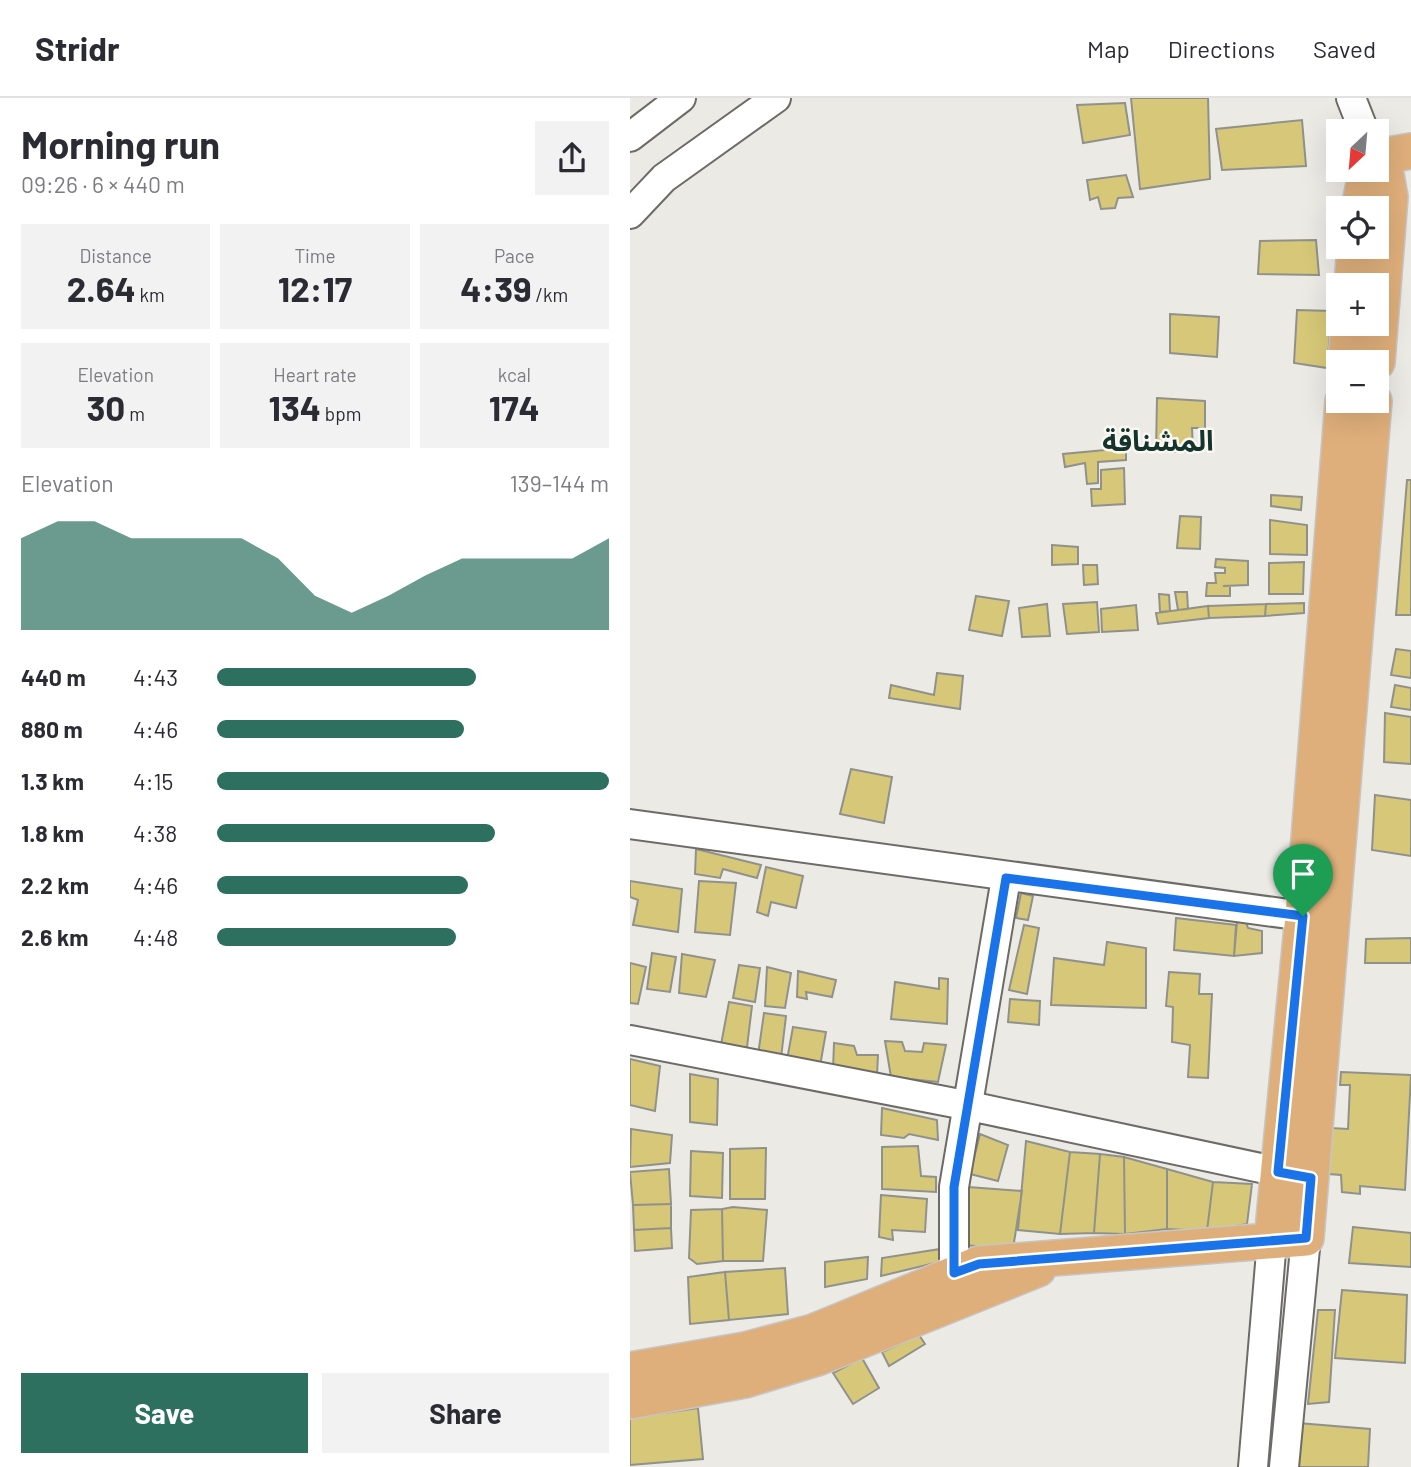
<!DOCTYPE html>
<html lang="en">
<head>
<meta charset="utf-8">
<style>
  body { margin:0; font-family:Barlow,"Noto Sans Arabic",sans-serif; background:#f2f2f3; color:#2b2b33; height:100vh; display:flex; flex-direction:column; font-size:26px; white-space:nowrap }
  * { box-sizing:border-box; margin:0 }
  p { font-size:23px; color:#7c7c81 }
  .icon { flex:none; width:38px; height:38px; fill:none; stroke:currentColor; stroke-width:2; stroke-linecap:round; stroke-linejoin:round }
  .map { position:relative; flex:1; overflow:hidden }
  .details { display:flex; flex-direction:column; background:#fff; width:630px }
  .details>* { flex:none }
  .needle { width:46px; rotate:206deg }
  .buttons { position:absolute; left:696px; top:21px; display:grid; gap:14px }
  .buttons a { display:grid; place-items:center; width:63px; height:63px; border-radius:0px; background:#fff; box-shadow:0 7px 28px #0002; font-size:35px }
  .pin { position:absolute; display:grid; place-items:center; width:60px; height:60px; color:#fff; margin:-72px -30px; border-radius:50% 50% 50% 0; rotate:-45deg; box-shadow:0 0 7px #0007 }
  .pin .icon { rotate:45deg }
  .round { display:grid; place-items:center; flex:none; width:74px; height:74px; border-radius:0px; background:#f2f2f3 }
  .overview { display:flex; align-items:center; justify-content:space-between; height:119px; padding:0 21px }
  h1 { font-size:38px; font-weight:700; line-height:52px }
  .stats { display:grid; grid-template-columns:repeat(3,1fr); gap:10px; height:119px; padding:7px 21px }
  .stats div { display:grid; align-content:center; border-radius:0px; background:#f2f2f3; text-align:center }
  .stats b { font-size:35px; font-weight:700 }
  .stats small { font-size:19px; font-weight:400 }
  .stats p { font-size:19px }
  .chart { height:196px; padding:14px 21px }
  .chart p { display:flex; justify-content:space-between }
  .chart svg { width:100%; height:126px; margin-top:7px; fill:#2d7060; opacity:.7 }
  .cta { display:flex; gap:14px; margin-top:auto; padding:14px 21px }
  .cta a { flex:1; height:80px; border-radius:0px; background:#2d7060; color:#fff; font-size:28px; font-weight:700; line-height:80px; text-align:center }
  .cta a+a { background:#f2f2f3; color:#2b2b33 }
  ul { padding:0 21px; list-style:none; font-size:23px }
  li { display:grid; grid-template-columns:112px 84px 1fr; align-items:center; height:52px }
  li i { height:18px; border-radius:9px; background:#2d7060 }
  header { display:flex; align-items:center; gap:42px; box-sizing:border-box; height:98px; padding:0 35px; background:#fff; border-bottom:2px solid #e1e1e2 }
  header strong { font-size:33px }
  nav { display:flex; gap:38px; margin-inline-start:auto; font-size:24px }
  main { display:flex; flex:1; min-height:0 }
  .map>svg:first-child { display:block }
  .building { fill:#d6c878; stroke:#91918c; stroke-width:2 }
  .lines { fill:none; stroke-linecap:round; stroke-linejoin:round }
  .minor-casing { stroke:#6d6b67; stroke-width:32 }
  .major-casing { stroke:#c7c6c6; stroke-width:38 }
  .minor { stroke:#fff; stroke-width:28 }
  .major { stroke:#dfaf7b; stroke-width:35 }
  .route-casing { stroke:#fff; stroke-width:14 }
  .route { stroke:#1a73e8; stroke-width:9 }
  .labels { text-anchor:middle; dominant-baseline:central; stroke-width:5; stroke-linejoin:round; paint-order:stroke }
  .district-label { font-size:28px; font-weight:bold; fill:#15342d; stroke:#faf7f2 }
</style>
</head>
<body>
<header>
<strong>Stridr</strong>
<nav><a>Map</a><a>Directions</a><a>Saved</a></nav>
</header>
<main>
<section class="details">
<div class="overview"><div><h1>Morning run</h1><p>09:26 · 6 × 440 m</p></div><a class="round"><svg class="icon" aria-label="share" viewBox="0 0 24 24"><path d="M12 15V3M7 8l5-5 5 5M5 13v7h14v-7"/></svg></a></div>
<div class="stats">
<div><p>Distance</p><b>2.64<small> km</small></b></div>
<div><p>Time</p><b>12:17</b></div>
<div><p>Pace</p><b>4:39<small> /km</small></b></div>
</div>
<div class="stats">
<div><p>Elevation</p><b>30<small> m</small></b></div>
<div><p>Heart rate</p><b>134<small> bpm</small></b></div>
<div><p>kcal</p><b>174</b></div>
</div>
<div class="chart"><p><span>Elevation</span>139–144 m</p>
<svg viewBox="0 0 160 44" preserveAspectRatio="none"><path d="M0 44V12L10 6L20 6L30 12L40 12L50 12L60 12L70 19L80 32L90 38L100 32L110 25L120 19L130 19L140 19L150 19L160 12V44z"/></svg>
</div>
<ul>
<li><b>440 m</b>4:43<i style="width:66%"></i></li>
<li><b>880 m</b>4:46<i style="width:63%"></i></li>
<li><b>1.3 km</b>4:15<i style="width:100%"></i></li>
<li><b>1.8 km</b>4:38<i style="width:71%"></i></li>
<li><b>2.2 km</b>4:46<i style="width:64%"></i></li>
<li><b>2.6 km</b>4:48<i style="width:61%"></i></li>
</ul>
<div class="cta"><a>Save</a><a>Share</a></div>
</section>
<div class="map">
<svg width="781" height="1369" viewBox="0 0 781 1369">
  <rect width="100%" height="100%" fill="#eceae5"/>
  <path class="building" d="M 501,0 L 578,0 L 580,81 L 510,91 Z
    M 495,5 L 500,37 L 453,45 L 447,7 Z
    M 672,22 L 676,68 L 592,72 L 586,31 Z
    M 496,77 L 503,99 L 488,100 L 485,110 L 471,111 L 468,99 L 460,102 L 457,82 Z
    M 686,142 L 689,177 L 628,176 L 630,143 Z
    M 667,212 L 702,213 L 697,270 L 664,265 Z
    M 540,216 L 589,219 L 587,259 L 540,255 Z
    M 527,300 L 575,303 L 575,330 L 562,330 L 563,354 L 526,353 Z
    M 496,350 L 496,362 L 468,364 L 468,385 L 457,386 L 455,365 L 435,369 L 433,356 Z
    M 494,370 L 495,406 L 462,408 L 461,391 L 471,391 L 471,372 Z
    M 777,382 L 781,382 L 781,517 L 766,517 Z
    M 641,397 L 672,399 L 671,412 L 641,408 Z
    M 550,418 L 571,419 L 570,451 L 547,450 Z
    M 640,422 L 677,427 L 677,457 L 640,456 Z
    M 422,447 L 448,449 L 448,466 L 422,467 Z
    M 586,461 L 618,463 L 618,487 L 593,488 L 600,488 L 600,498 L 576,498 L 577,485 L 586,485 L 585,475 L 595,475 L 595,470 L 585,469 Z
    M 674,464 L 673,496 L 639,496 L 639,465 Z
    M 453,467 L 467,467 L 468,486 L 454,487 Z
    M 545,494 L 557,494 L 558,511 L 548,512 Z
    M 529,496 L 539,497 L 540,513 L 530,514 Z
    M 346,498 L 379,503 L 372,538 L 339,532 Z
    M 467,504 L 469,534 L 437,536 L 433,506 Z
    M 674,505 L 674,515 L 635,518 L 636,506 Z
    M 417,506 L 420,538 L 392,539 L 389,510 Z
    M 636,506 L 635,518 L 579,520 L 578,508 Z
    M 506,507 L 508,532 L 472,534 L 471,511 Z
    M 578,508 L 579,520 L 528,526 L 526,515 Z
    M 766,551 L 781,553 L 781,580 L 761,577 Z
    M 307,575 L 333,578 L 330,611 L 259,600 L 261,587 L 304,597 Z
    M 765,587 L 781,590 L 781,612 L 761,609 Z
    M 755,615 L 781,619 L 781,666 L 754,664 Z
    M 221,671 L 262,679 L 254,725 L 210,716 Z
    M 745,697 L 781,702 L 781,758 L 742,752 Z
    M 66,751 L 131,767 L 127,780 L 93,771 L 90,780 L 65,776 Z
    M 136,769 L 173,778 L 166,810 L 141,804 L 138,818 L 127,814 Z
    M 0,783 L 52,791 L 48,834 L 3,827 L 8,802 L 0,799 Z
    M 69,783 L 106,785 L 100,837 L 65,834 Z
    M 391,795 L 403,798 L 398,822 L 386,820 Z
    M 546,820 L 606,827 L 604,858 L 544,852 Z
    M 607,824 L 616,824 L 618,830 L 632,833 L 632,855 L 604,858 Z
    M 394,827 L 409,830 L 397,896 L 379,892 Z
    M 781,840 L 781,865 L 735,865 L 736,841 Z
    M 477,844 L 516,850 L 516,910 L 421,907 L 424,860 L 474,867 Z
    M 22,855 L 46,859 L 40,894 L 17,891 Z
    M 52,856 L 85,862 L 76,899 L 49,895 Z
    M 0,865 L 16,869 L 8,906 L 0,905 Z
    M 109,867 L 130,870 L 125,904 L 103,900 Z
    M 137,869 L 161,875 L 155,910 L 135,908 Z
    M 168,873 L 206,882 L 202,899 L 176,894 L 177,901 L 167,899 Z
    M 539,874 L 570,876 L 569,896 L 582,896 L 578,980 L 558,979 L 560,947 L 542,944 L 543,909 L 536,908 Z
    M 309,880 L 318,881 L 317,926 L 261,921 L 265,884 L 309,891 Z
    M 380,901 L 410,903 L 409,927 L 378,924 Z
    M 99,904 L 122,908 L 116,957 L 90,952 Z
    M 134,915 L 156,918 L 151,960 L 128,957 Z
    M 163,929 L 196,934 L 190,968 L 157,962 Z
    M 255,943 L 272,944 L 275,953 L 292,954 L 294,945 L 316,947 L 308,984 L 261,979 Z
    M 204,945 L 224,948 L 227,957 L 248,957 L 247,977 L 203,971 Z
    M 0,961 L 30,968 L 25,1013 L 0,1007 Z
    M 711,974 L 781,977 L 775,1092 L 730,1088 L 730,1096 L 712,1094 L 711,1077 L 699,1076 L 701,1030 L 718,1031 L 720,987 L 710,987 Z
    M 60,976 L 88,981 L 87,1027 L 60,1024 Z
    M 252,1010 L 307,1022 L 308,1042 L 279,1036 L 274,1040 L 251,1037 Z
    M 1,1031 L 42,1037 L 40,1065 L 0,1069 Z
    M 350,1036 L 378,1047 L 368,1083 L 340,1076 Z
    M 396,1043 L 440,1054 L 430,1136 L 388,1132 Z
    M 288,1048 L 291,1078 L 306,1079 L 306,1094 L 252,1091 L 252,1049 Z
    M 136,1050 L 135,1101 L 100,1101 L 100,1051 Z
    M 61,1053 L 93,1055 L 92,1100 L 60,1098 Z
    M 440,1054 L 470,1056 L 464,1135 L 430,1136 Z
    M 470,1056 L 494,1059 L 495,1136 L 464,1135 Z
    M 494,1059 L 537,1071 L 537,1131 L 495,1136 Z
    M 39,1071 L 41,1106 L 3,1107 L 0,1074 Z
    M 537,1071 L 583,1084 L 577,1133 L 537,1131 Z
    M 583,1084 L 622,1086 L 617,1126 L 577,1133 Z
    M 338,1089 L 392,1093 L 383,1151 L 333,1147 Z
    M 251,1097 L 297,1101 L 295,1134 L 262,1132 L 263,1142 L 249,1139 Z
    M 41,1106 L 41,1130 L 4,1132 L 3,1107 Z
    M 103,1109 L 137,1112 L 133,1163 L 93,1163 L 92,1111 Z
    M 92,1111 L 93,1163 L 67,1166 L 59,1160 L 61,1112 Z
    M 723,1129 L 781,1135 L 781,1169 L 719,1165 Z
    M 41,1130 L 42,1150 L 5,1153 L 4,1132 Z
    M 310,1151 L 309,1164 L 251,1178 L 252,1160 Z
    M 238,1159 L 237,1181 L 195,1189 L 195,1164 Z
    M 155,1170 L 158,1216 L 99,1222 L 95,1174 Z
    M 95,1174 L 99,1222 L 60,1226 L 58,1179 Z
    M 712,1192 L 777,1197 L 775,1265 L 705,1260 Z
    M 688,1212 L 705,1212 L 699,1304 L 678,1306 Z
    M 289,1237 L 295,1246 L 259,1268 L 252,1254 Z
    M 232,1260 L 249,1290 L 223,1306 L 203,1275 Z
    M 68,1310 L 73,1361 L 0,1367 L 0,1320 Z
    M 668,1325 L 740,1331 L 738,1369 L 667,1369 Z"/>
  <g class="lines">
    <defs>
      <path id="minor" d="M 721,0 L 734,33
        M 0,39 L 51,0
        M 0,116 L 34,80 L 146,0
        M 0,726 L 673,818
        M 0,942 L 335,1007 L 668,1078
        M 324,1175 L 324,1089 L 376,780
        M 623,1369 L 642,1142
        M 654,1369 L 676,1140"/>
      <path id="major" d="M 747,59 L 781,53
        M 729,110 L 737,72
        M 722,187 L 725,149
        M 716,264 L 719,226
        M 747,264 L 760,99 L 756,77 L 747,63
        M 642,1142 L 673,818 L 713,303
        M 0,1272 L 115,1252 L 183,1234 L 349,1166 L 676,1140 L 744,303
        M 0,1303 L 115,1282 L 190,1259 L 408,1171"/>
    </defs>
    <use href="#minor" class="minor-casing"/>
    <use href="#major" class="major-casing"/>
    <use href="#minor" class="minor"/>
    <use href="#major" class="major"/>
  </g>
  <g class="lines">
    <defs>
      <path id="route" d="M 376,780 L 673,818 L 648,1074 L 681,1080 L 676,1140 L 349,1166 L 324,1175 L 324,1089 Z"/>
    </defs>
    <use href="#route" class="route-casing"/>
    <use href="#route" class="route"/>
  </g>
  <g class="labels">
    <g class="district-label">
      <text x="528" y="342">المشناقة</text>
    </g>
  </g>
</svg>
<div class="buttons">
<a><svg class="needle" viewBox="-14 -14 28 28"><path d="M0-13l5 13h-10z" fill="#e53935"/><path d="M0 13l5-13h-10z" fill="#7c7c81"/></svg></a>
<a><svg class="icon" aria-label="locate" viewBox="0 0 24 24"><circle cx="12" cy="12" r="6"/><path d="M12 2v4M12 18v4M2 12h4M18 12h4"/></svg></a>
<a>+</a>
<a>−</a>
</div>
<div class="pin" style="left:673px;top:818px;background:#1e9e55"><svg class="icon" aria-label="arrive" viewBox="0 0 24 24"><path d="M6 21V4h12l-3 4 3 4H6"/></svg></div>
</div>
</main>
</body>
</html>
